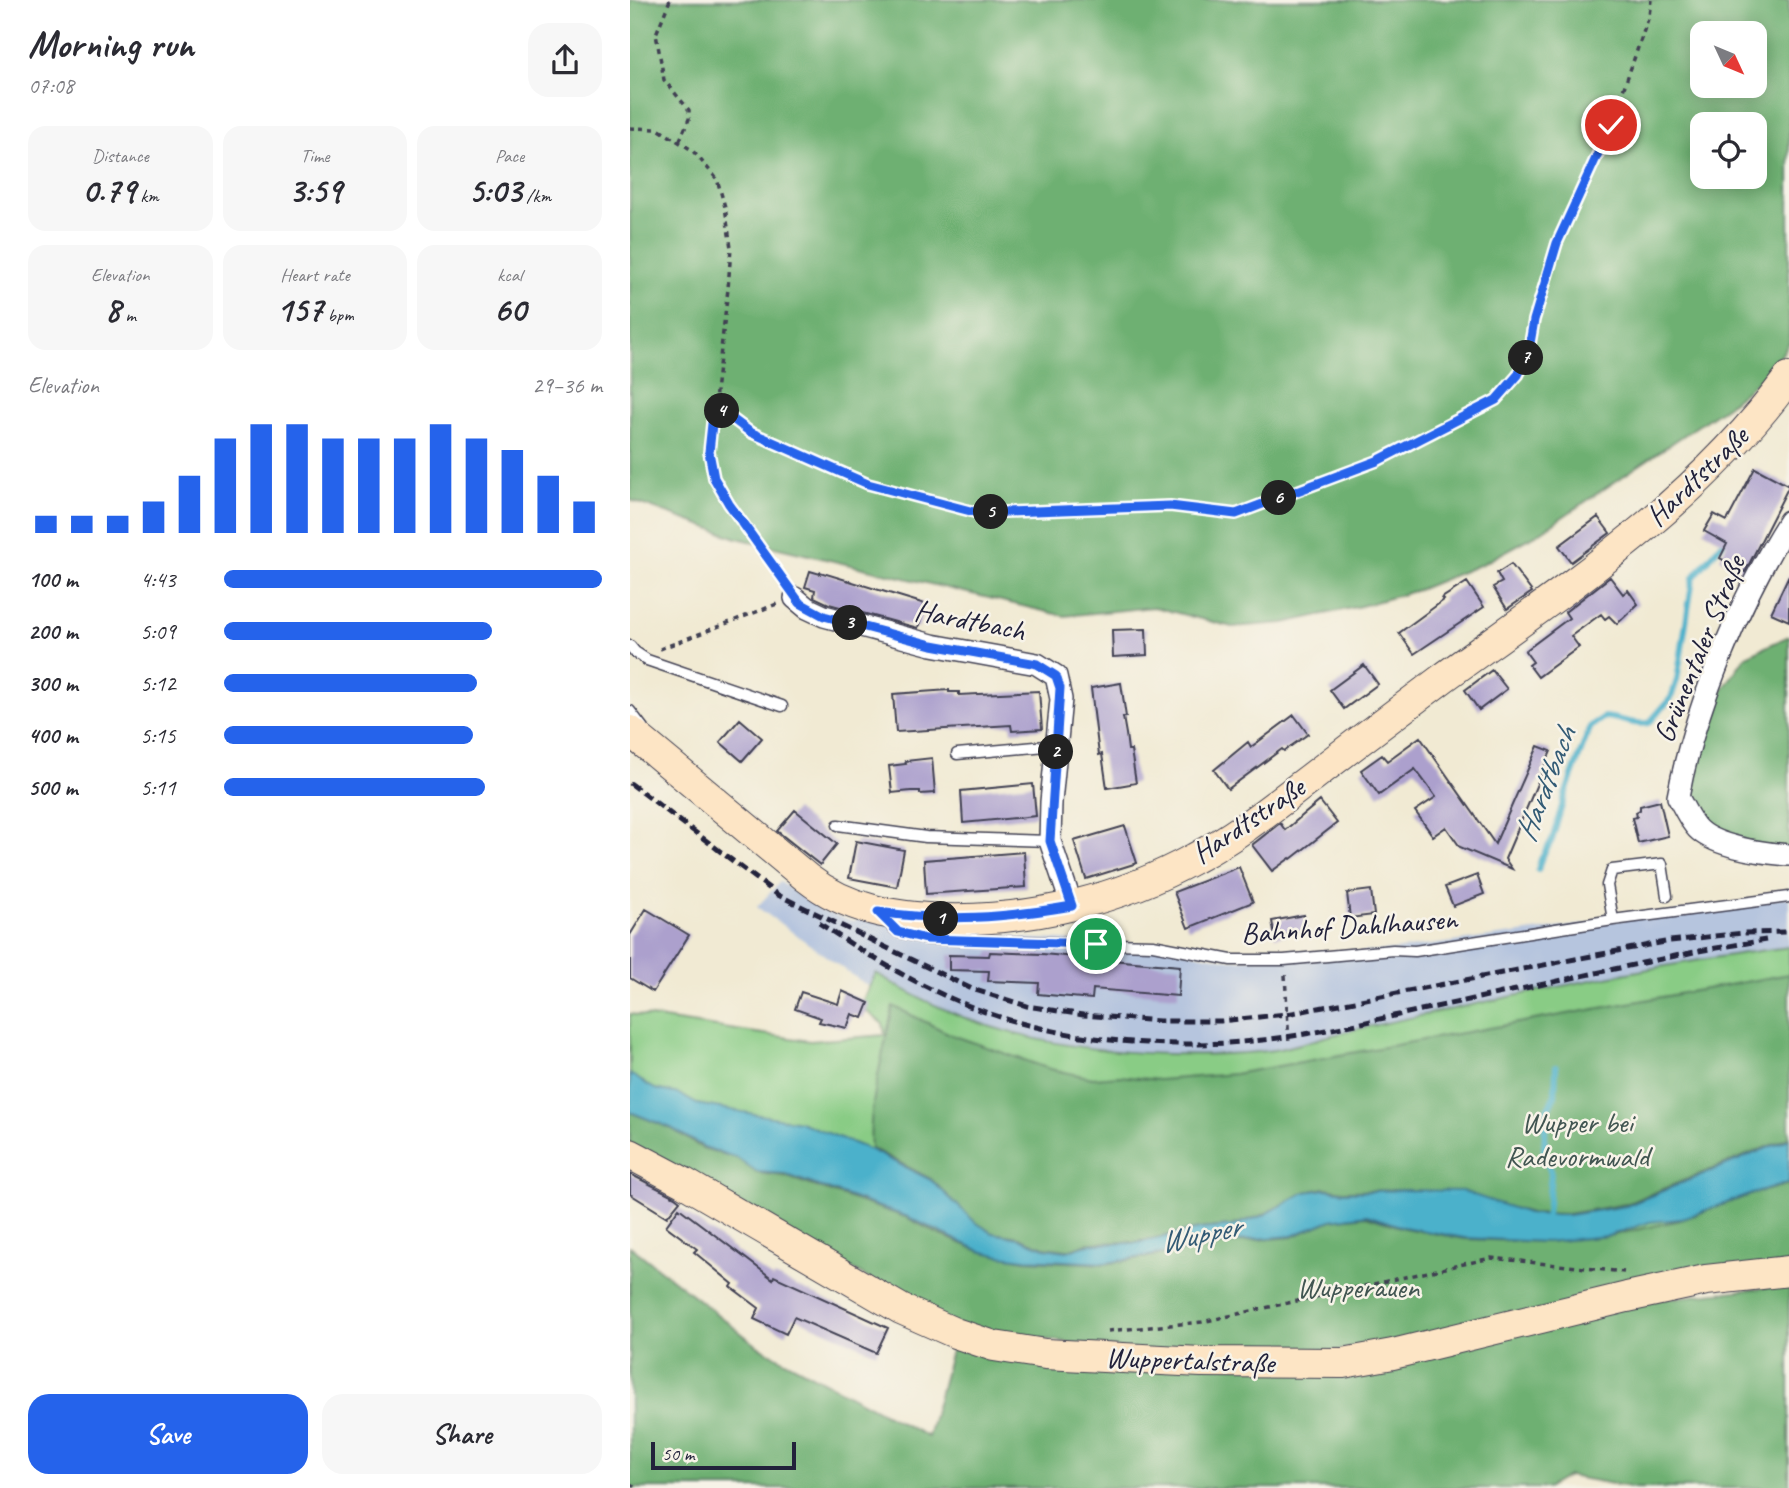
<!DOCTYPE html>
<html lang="en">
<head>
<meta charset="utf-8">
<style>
  body { margin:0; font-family:Caveat,sans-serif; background:#f7f7f7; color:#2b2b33; height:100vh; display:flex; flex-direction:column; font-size:26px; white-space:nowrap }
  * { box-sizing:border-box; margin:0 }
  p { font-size:23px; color:#7c7c81 }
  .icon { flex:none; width:38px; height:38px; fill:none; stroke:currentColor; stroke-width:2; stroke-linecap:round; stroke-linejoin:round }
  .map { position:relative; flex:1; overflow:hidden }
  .drawer { display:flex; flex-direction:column; background:#fff; width:630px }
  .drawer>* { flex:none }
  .needle { width:46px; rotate:134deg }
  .tools { position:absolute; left:1060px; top:21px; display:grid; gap:14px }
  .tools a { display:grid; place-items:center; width:77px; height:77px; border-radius:14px; background:#fff; box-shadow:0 4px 18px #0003; font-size:35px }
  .scale { position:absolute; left:21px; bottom:18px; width:145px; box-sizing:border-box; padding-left:7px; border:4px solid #22223b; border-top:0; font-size:19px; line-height:24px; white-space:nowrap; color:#22223b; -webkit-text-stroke:5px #f7f3e8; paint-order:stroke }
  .pin { position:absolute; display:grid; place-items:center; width:60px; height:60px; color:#fff; margin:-30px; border:4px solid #fff; border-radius:50%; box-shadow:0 2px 7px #0007 }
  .km { position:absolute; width:35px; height:35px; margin:-18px; border-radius:50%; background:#222; color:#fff; font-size:19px; line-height:35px; text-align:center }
  .round { display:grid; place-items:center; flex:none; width:74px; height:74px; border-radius:21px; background:#f7f7f7 }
  .head { display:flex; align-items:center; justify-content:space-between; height:119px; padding:0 28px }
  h1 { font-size:38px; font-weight:800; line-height:52px }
  .metrics { display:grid; grid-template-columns:repeat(3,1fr); gap:10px; height:119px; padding:7px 28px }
  .metrics div { display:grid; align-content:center; border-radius:18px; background:#f7f7f7; text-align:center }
  .metrics b { font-size:35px; font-weight:800 }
  .metrics small { font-size:19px; font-weight:400 }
  .metrics p { font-size:19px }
  .chart { height:196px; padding:14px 28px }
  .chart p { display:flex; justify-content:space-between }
  .chart svg { width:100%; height:126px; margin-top:7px; stroke:#2563eb; stroke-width:6 }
  .cta { display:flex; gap:14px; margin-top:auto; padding:14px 28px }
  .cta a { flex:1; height:80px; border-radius:21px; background:#2563eb; color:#fff; font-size:28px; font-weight:800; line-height:80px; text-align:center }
  .cta a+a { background:#f7f7f7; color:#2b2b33 }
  ul { padding:0 28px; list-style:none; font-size:23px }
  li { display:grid; grid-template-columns:112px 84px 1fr; align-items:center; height:52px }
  li i { height:18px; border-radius:9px; background:#2563eb }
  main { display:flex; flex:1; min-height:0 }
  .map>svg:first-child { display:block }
  .industrial { fill:#b6c5de }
  .green { fill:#89cc85; stroke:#567760; stroke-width:2 }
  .forest { fill:#6eb072; stroke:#486956; stroke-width:2; fill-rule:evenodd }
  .water { fill:#4cb1cb; stroke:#376a83; stroke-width:2 }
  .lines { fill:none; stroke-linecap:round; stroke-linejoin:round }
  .stream { stroke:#4cb1cb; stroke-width:6 }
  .building { fill:#aca0cd }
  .lane-casing { stroke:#414052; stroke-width:13 }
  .street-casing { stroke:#414052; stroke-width:24 }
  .secondary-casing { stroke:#414052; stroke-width:32 }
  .path { stroke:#414052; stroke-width:3.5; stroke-dasharray:5 5; stroke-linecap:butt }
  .lane { stroke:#fff; stroke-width:10 }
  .street { stroke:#fff; stroke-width:21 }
  .secondary { stroke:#fde5c5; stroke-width:30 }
  .rail { stroke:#22223b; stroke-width:5; stroke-dasharray:10 5; stroke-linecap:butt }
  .route-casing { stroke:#fff; stroke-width:14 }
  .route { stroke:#2563eb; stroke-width:9 }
  .labels { text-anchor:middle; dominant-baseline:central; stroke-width:5; stroke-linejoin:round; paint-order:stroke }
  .street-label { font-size:30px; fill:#22223b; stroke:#f7f3e8 }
  .park-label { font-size:30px; fill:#415551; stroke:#f7f3e8 }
  .water-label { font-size:32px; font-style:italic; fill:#335b75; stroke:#f7f3e8 }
</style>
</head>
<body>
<main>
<section class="drawer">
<div class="head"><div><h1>Morning run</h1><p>07:08</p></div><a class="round"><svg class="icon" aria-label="share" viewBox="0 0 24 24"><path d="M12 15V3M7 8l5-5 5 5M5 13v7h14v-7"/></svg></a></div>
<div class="metrics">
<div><p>Distance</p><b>0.79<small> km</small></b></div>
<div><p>Time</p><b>3:59</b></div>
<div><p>Pace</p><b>5:03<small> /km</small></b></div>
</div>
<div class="metrics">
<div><p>Elevation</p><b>8<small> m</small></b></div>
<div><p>Heart rate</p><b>157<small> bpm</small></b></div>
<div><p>kcal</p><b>60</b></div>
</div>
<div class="chart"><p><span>Elevation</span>29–36 m</p>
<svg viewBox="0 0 160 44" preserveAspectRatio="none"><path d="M5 44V38M15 44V38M25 44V38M35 44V33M45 44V24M55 44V11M65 44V6M75 44V6M85 44V11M95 44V11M105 44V11M115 44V6M125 44V11M135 44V15M145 44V24M155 44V33"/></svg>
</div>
<ul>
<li><b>100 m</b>4:43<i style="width:100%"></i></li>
<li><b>200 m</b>5:09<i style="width:71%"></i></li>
<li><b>300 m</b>5:12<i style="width:67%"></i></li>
<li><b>400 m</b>5:15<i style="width:66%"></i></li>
<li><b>500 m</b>5:11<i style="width:69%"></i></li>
</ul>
<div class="cta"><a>Save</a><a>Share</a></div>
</section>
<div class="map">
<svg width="1159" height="1488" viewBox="0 0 1159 1488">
  <rect width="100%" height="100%" fill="#f7f3e8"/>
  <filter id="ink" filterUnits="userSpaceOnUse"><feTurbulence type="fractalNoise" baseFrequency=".0143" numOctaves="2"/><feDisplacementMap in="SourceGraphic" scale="14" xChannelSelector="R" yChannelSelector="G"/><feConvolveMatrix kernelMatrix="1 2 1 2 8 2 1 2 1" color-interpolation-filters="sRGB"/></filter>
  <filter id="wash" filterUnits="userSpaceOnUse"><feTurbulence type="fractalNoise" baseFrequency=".00686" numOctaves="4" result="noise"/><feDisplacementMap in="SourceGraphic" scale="28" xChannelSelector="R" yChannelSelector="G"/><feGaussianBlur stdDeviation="1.57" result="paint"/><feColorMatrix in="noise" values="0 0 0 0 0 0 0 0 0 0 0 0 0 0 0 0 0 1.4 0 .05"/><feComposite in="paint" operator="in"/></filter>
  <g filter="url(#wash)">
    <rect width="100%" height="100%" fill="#f1ead3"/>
    <path class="industrial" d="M 150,882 L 191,911 L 223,921 L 248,912 L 268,932 L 523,945 L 601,960 L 763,950 L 1159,897 L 1159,975 L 533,1077 L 267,1007 L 127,907 Z"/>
    <path class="green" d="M 1159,947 L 1159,1238 L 543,1316 L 0,1144 L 0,1014 L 180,1041 L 255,1035 L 253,1024 L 230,1006 L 246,973 C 337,1031 431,1051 538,1054 C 573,1055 609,1055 644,1050 C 667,1046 689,1038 711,1033 C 740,1026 770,1020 799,1014 C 918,989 1038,962 1159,947 Z"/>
    <path class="forest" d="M 0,0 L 1159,0 L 1159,343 L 1143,368 L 1097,406 L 906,535 L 854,563 L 788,590 L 731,606 L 654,623 L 602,627 L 524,607 L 434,616 L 107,538 L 0,500 ZM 1125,33 L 1125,86 L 1073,86 L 1073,33 ZM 1125,124 L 1125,177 L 1073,177 L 1073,124 Z
      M 1159,636 L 1159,849 L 1133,850 L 1069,826 L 1050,795 L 1073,718 L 1116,656 Z
      M 1159,974 L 1159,1138 L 996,1204 L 937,1214 L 900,1213 L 830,1193 L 777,1190 L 713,1191 L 695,1188 L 675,1192 L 633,1215 L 601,1226 L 569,1229 L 506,1242 L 459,1243 L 437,1250 L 414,1247 L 389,1237 L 363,1233 L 343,1221 L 301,1179 L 241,1148 C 237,1109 255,1047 263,1006 L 322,1035 L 420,1069 L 463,1078 L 489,1076 L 529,1080 L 604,1074 Z
      M 0,1112 L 42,1129 L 72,1148 L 107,1158 L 127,1173 L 154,1176 L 278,1218 L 306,1233 L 350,1251 L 394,1260 L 475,1264 L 615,1241 L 662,1237 L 701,1220 L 736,1216 L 774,1228 L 835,1239 L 917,1242 L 979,1236 L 1050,1220 L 1123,1194 L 1159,1184 L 1159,1263 L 762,1351 L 569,1358 L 328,1329 L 0,1144 Z
      M 0,1246 L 129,1347 L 298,1437 L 323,1343 L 613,1366 L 996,1303 L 1159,1285 L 1159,1488 L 1005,1488 L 938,1476 L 917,1488 L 0,1488 Z"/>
    <path class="water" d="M 0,1074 L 25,1089 L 49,1094 L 67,1104 L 170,1122 L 241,1150 L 301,1180 L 345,1222 L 363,1233 L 389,1238 L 415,1248 L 437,1251 L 461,1244 L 507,1243 L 570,1229 L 603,1226 L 634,1215 L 675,1192 L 696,1189 L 714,1192 L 777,1190 L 832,1191 L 900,1214 L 938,1215 L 996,1206 L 1159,1139 L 1159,1183 L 1122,1194 L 1051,1219 L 1020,1222 L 978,1236 L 916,1242 L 834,1238 L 773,1227 L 737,1215 L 701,1220 L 662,1236 L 615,1240 L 476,1263 L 395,1259 L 370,1256 L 350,1251 L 278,1217 L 154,1174 L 127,1172 L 107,1158 L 74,1147 L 41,1128 L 0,1112 Z"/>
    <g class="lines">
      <path class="stream" d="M 908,870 L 911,859 L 922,840 L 935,795 L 960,727 L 974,717 C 991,718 1003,726 1019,723 L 1041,698 L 1047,680 L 1063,578 L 1092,543
        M 916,1223 L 921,1174 L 914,1151 L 916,1112 L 925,1095 L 926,1067"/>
    </g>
    <g id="blocks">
      <path class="building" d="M 1125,468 L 1159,486 L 1115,572 L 1090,558 L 1097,544 L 1074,531 L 1084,514 L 1097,521 Z
        M 968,517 L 980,533 L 941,562 L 929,546 Z
        M 881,564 L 902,592 L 877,609 L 863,587 L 872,582 L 867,573 Z
        M 180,571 L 190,574 L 190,572 L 295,604 L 288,628 L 199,604 L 184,597 L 185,590 L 175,587 Z
        M 1159,575 L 1159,621 L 1141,613 Z
        M 980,577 L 993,594 L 998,590 L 1008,604 L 987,624 L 979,616 L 975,619 L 971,614 L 941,636 L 949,647 L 908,677 L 899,665 L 903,662 L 895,651 L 939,618 L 935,612 Z
        M 837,582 L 854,607 L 784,654 L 769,633 L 814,600 L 812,598 Z
        M 516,629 L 517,655 L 483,657 L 482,630 Z
        M 734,665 L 748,684 L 714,709 L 700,690 Z
        M 862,670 L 877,689 L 849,710 L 835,690 Z
        M 491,683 L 496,717 L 493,717 L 496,734 L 498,750 L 501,750 L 506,783 L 477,788 L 472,754 L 469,755 L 461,688 Z
        M 319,690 L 319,692 L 329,692 L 329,695 L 409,691 L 412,729 L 382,731 L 381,725 L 266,732 L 263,694 Z
        M 664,715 L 678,734 L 654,751 L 652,749 L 598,789 L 584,770 L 618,742 L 621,747 Z
        M 110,719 L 132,738 L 112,761 L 90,742 Z
        M 790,737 L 865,844 L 908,746 L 921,751 L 875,859 L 882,869 L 830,847 L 816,827 L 803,836 L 785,811 L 806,797 L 785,769 L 749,795 L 731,770 L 752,755 L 757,761 Z
        M 302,758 L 305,793 L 290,794 L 290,791 L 281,791 L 262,793 L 259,766 L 276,764 L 275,761 Z
        M 403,784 L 406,816 L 333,823 L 331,791 Z
        M 690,801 L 707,823 L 661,859 L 660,858 L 642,871 L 622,845 L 650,823 L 655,830 Z
        M 1030,801 L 1038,836 L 1008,843 L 1002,818 L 1007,817 L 1006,812 L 1010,810 L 1010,806 Z
        M 165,810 L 207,844 L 190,865 L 147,831 Z
        M 495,826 L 507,863 L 456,879 L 444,841 Z
        M 226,841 L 274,850 L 267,887 L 219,878 Z
        M 394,852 L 396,887 L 296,894 L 294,860 Z
        M 609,867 L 623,902 L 558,928 L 544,892 Z
        M 847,875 L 854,894 L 823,906 L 815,887 Z
        M 741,890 L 744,915 L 720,918 L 717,893 Z
        M 16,909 L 59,935 L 23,992 L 0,978 L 0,935 Z
        M 674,915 L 677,931 L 645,937 L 642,921 Z
        M 360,952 L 412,954 L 550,966 L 548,996 L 463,989 L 462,999 L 408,994 L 409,983 L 358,981 L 359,971 L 319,970 L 319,955 L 359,956 Z
        M 212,991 L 239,1003 L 233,1018 L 222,1014 L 217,1028 L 189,1022 L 191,1018 L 165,1009 L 171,992 L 208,1004 Z
        M 0,1174 L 45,1197 L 50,1201 L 37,1217 L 0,1194 Z
        M 49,1208 L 143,1279 L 144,1276 L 258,1328 L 246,1353 L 164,1317 L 156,1334 L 124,1319 L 129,1308 L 101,1287 L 103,1284 L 64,1252 L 67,1249 L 36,1226 Z"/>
    </g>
  </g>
  <g filter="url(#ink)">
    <use href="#blocks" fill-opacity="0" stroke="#414052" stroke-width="2"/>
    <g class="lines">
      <defs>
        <path id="lane" d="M 0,646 L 5,652 L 17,660 L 152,706
          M 0,711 L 13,728
          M 327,754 L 427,745
          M 208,825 L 296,837 L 420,841
          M 983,920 L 977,885 L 982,870 L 1032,864 L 1037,896
          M 256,921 L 268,932 L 296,939 L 523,945 L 601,960 L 654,960 L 763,950 L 785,951 L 983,920 L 1159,897"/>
        <path id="street" d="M 1159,521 C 1111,596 1064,710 1048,797 C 1053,806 1058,817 1065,826 C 1081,847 1134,853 1159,855
          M 165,598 L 177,608 L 194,616 L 302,645 L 407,664 L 426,676 L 431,699 L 421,802 L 420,841 L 442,906"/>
        <path id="secondary" d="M 0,731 L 177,878 C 218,910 265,917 315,919 C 402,921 489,900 565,858 C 607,836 644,806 681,778 C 725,744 769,711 813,678 C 937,588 1068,502 1159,377
          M 0,1154 L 53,1182 L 271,1309 L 325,1333 L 364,1346 L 415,1354 L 571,1362 L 713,1363 L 763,1354 L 997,1297 L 1076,1280 L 1159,1271"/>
      </defs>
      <use href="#lane" class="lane-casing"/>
      <use href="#street" class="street-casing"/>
      <use href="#secondary" class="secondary-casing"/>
      <path class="path" d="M 40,0 L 26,34 L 31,62 L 34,80 L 59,110 L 59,119 L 49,142
        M 0,128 L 28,129 L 62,150 L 87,179 L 95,207 L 101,248 L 98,289 L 79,452 L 84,478 L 99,504 L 154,581
        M 84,405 L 120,432 L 238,484 L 348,513 L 539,506 L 606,514 L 747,462 L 866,400 L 889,375 L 898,355 L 904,320 L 927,243 L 981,125 L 1019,16 L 1021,0
        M 30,649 L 147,604
        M 655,975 L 659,1043
        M 478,1331 L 572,1322 L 861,1258 L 994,1272
        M 0,1484 L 8,1488"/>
      <use href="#lane" class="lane"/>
      <use href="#street" class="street"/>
      <use href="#secondary" class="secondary"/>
      <path class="rail" d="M 0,783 L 148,895 L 342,989 L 397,1006 L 453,1015 L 529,1021 L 591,1021 L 657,1014 L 1040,941 L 1113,933 L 1159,932
        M 189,923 C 243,959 299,993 361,1014 C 444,1042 536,1049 623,1041 C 687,1035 751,1018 815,1005 C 901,987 988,968 1074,950 L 1136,940"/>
    </g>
  </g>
  <g class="lines" filter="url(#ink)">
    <defs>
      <path id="route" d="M 466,944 L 296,939 L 268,932 L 248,912 C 318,922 373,918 442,906 L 420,841 L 430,688 L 426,676 L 407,664 L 302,645 L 194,616 L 170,603 L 99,504 L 84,478 L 79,452 L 84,405 L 120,432 L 238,484 L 348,513 L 540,506 L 606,514 L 747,461 L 866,400 L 888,375 L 898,355 L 904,320 L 927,243 L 981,125"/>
    </defs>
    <use href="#route" class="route-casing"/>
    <use href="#route" class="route"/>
  </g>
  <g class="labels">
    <g class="street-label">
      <text transform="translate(1067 476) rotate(-44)">Hardtstraße</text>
      <text transform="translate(340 620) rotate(11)">Hardtbach</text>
      <text transform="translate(1069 649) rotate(-68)">Grünentaler Straße</text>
      <text transform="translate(618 820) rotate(-34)">Hardtstraße</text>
      <text transform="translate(719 926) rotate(-4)">Bahnhof Dahlhausen</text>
      <text transform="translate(560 1360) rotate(2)">Wuppertalstraße</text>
    </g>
    <g class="park-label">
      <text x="947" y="1122">Wupper bei<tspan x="947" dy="34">Radevormwald</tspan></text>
      <text x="728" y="1287">Wupperauen</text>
    </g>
    <g class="water-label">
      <text transform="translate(915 784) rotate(-69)">Hardtbach</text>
      <text transform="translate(570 1234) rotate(-12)">Wupper</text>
    </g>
  </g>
</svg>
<div class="tools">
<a><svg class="needle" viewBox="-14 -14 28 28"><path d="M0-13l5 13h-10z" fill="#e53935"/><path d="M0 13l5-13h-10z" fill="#7c7c81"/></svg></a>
<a><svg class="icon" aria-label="locate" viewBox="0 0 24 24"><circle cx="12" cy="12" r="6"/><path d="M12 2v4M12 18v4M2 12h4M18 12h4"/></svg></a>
</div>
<div class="scale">50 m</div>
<div class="pin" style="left:466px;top:944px;background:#1e9e55"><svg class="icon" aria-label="arrive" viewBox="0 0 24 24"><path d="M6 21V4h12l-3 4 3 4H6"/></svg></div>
<div class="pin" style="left:981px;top:125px;background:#d93025"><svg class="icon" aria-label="check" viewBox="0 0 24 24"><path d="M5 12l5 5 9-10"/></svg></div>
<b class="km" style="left:311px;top:919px">1</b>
<b class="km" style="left:426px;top:752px">2</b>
<b class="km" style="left:220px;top:623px">3</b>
<b class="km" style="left:92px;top:411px">4</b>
<b class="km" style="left:361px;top:512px">5</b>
<b class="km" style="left:649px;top:498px">6</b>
<b class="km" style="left:896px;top:358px">7</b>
</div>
</main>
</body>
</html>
